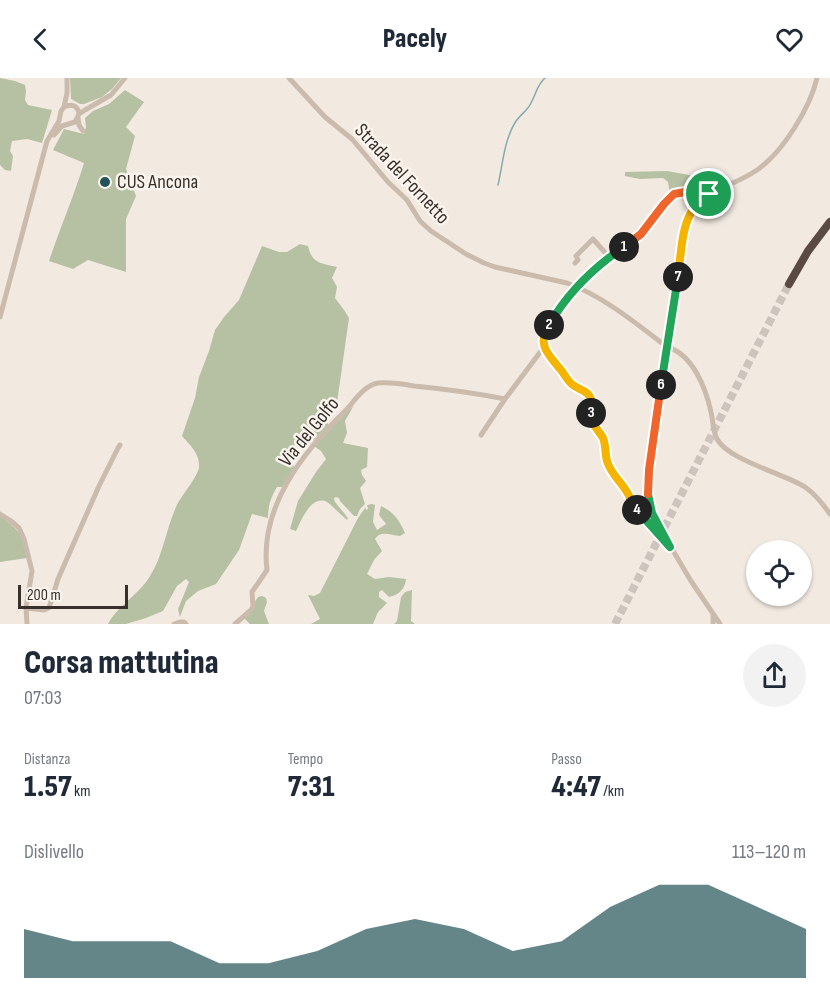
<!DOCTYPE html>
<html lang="it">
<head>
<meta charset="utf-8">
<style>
  body { margin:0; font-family:"Sofia Sans Condensed",sans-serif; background:#f2f2f3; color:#1f2937; height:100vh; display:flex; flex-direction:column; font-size:22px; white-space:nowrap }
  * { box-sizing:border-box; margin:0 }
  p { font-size:20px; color:#747a83 }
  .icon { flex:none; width:33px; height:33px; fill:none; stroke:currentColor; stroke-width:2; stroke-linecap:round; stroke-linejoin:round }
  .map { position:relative; height:546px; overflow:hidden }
  .drawer { display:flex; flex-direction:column; background:#fff; flex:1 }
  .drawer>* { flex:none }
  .controls { position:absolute; left:746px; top:462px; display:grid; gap:12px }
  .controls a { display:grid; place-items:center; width:66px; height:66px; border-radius:50%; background:#fff; box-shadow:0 2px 4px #0004; font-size:30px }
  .scale { position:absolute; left:18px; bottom:15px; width:110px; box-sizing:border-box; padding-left:6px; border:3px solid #39302b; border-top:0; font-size:16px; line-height:21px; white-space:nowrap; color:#39302b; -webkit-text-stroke:4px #faf4ee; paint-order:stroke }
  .pin { position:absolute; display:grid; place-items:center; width:51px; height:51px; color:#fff; margin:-26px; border:3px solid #fff; border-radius:50%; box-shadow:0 2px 6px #0007 }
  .km { position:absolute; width:30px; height:30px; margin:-15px; border-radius:50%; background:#222; color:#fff; font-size:16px; line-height:30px; text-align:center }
  .round { display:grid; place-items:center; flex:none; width:63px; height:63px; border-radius:32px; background:#f2f2f3 }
  .headline { display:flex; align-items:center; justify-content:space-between; height:102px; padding:0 24px }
  h1 { font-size:33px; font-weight:800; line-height:45px }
  .figures { display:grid; grid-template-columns:repeat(3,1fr); gap:9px; height:102px; padding:6px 24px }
  .figures div { display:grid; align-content:center }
  .figures b { font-size:30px; font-weight:800 }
  .figures small { font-size:16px; font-weight:400 }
  .figures p { font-size:16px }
  .chart { height:168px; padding:12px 24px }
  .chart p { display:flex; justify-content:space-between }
  .chart svg { width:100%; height:108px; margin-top:6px; fill:#235358; opacity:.7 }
  header { display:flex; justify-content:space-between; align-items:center; height:78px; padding:0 24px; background:#fff; font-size:27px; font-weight:800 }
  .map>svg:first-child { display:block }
  .green { fill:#b6c0a2 }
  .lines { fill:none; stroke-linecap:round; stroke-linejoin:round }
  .stream { stroke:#82abad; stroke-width:1.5 }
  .highway-tunnel { stroke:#cdc5bd; stroke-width:8; stroke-dasharray:8 4; stroke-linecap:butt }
  .minor { stroke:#cabbad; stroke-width:5 }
  .highway { stroke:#594a43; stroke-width:8 }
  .split-1-casing { stroke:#fff; stroke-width:12 }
  .split-2-casing { stroke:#fff; stroke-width:12 }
  .split-3-casing { stroke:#fff; stroke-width:12 }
  .split-4-casing { stroke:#fff; stroke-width:12 }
  .split-5-casing { stroke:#fff; stroke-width:12 }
  .split-6-casing { stroke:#fff; stroke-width:12 }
  .split-7-casing { stroke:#fff; stroke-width:12 }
  .split-8-casing { stroke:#fff; stroke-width:12 }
  .split-1 { stroke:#f0652b; stroke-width:8 }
  .split-2 { stroke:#22a559; stroke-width:8 }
  .split-3 { stroke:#f5b400; stroke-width:8 }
  .split-4 { stroke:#f5b400; stroke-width:8 }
  .split-5 { stroke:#22a559; stroke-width:8 }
  .split-6 { stroke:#f0652b; stroke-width:8 }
  .split-7 { stroke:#22a559; stroke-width:8 }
  .split-8 { stroke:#f5b400; stroke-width:8 }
  .poi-dot { fill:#235358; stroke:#faf4ee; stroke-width:2 }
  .labels { text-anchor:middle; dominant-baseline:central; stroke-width:5; stroke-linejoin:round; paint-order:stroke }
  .street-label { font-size:20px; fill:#39302b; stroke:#faf4ee }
  .poi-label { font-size:20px; fill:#39302b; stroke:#faf4ee; text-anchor:start }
</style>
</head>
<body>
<header><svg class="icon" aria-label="back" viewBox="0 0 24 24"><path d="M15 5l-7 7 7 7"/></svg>Pacely<svg class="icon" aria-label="heart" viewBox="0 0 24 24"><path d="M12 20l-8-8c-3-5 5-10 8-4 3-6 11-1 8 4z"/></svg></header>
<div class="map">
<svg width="830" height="546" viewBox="0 0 830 546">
  <rect width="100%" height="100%" fill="#f2eae1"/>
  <path class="green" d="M 0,0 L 15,3 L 25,7 L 26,13 L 25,22 L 28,27 L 52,32 L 42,65 L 27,61 L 12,63 L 10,73 L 13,78 L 11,93 L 5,92 L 0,87 Z
    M 70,0 L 121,0 L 112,11 L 102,19 L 84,26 L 80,26 L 71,21 Z
    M 125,12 L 144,24 L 126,49 L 135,58 L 126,91 L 136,118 L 126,141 L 126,194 L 88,182 L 73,191 L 49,183 C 60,150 74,118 84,85 L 53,72 L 64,51 L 84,56 L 86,49 L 85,40 L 93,33 L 109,26 Z
    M 667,93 L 700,99 L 710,102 L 721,98 L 725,103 L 708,111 L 681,111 L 670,116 L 668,104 L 663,100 L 640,101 L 625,98 L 625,94 Z
    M 300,166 L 308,168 C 312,186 321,185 337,189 L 332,200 L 337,209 L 335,220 L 344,232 L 349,240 L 336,332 C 330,334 326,336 326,343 L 329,347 L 308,368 L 305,367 L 293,370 L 290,377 L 294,389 L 282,409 L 277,409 C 271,419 268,427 268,440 L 252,436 L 239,472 L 216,506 L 198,513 L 186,523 L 180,539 L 178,531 L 189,504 L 186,501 L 177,508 L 163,533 L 146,540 L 126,546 L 108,546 C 118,527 139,517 150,498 C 163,478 166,451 176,429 C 180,419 198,399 199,389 C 200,376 190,367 182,358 L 195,320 L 199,299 L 209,273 L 215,252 L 224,239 L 239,222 L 262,168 L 279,174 L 287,174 Z
    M 354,327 L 345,343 L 347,355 L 343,365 L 368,370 L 367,389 L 361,392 L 362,397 L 366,403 L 360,410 L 365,426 L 360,431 L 357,438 L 354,438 L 340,423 L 339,420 L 335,419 L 334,421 L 335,424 L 348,440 L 347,442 C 342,438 330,425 325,423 C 310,419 301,443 296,453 L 290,451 L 298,423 L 316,394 L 326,381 L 321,373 L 314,368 Z
    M 372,426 L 375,427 L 373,444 L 377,452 L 386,446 L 379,437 L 381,428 C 394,434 399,442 405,455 L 400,458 C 390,457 381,452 375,461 L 382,473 L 374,482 L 367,496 L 375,501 L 389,499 L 406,501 C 405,511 399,517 389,519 L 382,512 L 379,514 L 379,519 L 387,525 L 378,534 L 373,546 L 311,546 L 320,541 L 308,517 L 314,518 L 320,515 L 358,440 L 365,430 L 367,432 L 368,431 L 367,427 Z
    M 0,438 C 21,454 21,454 27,480 L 0,484 Z
    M 412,512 L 411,543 L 415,546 L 394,546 L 397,543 L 401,519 L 405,514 Z
    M 262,518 L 266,520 L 267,524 L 264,533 L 269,546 L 250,546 L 244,540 L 258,519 Z"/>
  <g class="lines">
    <path class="stream" d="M 498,107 C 503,85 504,62 516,43 C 521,36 528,32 531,25 C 536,16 537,7 545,0"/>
    <path class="highway-tunnel" d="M 615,546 L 789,206"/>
    <path class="minor" d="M 289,0 L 325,39 L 352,61 L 388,104 L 407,122 L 420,143 L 431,153 L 466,176 L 484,185 L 495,189 L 567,205 C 603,218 637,246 667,269 C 693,276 706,311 711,334 C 713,342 713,354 717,361 C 728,382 785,396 805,409 C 815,416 823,426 830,436
      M 64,29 C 72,25 78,28 79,36
      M 78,40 L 79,47 L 83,53
      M 54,57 L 62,48 L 75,44 L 79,36 L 85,32 L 111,17 L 125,0
      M 575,185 L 578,182 L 576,178 L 593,161 L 609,179
      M 0,239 L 47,63 L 59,43 L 61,33 L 64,29 L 67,15 L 67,0
      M 481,357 L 505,321 L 544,269
      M 0,436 L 11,443 L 19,450 L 24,461 L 32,493 L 26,530 L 27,546
      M 662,460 L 631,424 L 626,412 L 617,401 L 607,384 L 602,358 L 593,347 L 591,340 L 592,325 L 591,319 L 585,313 L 572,307 L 548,277 L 544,269 L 543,263 L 544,254 L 552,242 L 577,209 L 603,184 L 637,160 L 670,119 C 682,112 697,114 709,116
      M 26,530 L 44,532 L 49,530 L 58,501 L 65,485 L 99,408 L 118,370 L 120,367
      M 713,536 L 713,546
      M 174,546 L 180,544 L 184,544 L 186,546
      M 235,546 L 251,532 L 253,528 L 252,514 L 267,492 C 259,428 304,373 347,331 C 355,322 365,307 378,305 C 389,304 403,306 414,308 C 445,311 475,315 505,321
      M 720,546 L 691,503 L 656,444 L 649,425 L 648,404 L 649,392 L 684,155 C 695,109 725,114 757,92 C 783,74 810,30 817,0"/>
    <path class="highway" d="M 789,206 L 808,173 L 830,144"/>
  </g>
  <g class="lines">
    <defs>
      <path id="split-1" d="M 624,169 L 641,156 L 664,126 L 674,116 L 685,114 L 709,116"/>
      <path id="split-2" d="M 549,247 C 567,216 594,189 624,169"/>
      <path id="split-3" d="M 549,247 C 536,267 549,277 561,292 C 565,297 568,304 573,307 C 579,312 588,312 591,321 C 593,325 592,331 591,335"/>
      <path id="split-4" d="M 591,335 C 591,347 598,351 603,360 C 606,367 605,376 607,383 C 610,394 619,402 625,411 C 630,418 632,425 637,432"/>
      <path id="split-5" d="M 637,432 L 670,469 L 652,435 L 648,416"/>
      <path id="split-6" d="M 648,416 L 649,392 L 661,307"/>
      <path id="split-7" d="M 661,307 L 678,199"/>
      <path id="split-8" d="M 678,199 C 681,179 681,150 692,133 C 696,126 703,121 709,116"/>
    </defs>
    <use href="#split-1" class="split-1-casing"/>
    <use href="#split-2" class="split-2-casing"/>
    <use href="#split-3" class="split-3-casing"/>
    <use href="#split-4" class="split-4-casing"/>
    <use href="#split-5" class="split-5-casing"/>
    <use href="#split-6" class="split-6-casing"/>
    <use href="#split-7" class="split-7-casing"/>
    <use href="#split-8" class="split-8-casing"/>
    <use href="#split-1" class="split-1"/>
    <use href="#split-2" class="split-2"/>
    <use href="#split-3" class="split-3"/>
    <use href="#split-4" class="split-4"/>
    <use href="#split-5" class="split-5"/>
    <use href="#split-6" class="split-6"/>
    <use href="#split-7" class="split-7"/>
    <use href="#split-8" class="split-8"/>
  </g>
  <circle class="poi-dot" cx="105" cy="104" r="6"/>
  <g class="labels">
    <g class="street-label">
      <text transform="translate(402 96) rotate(47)">Strada del Fornetto</text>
      <text transform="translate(309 354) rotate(-51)">Via del Golfo</text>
    </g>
    <g class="poi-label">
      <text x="117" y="104">CUS Ancona</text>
    </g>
  </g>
</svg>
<div class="controls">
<a><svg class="icon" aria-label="locate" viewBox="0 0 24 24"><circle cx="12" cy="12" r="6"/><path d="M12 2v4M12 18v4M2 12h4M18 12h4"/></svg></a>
</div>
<div class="scale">200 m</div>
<div class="pin" style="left:709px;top:116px;background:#1e9e55"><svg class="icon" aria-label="arrive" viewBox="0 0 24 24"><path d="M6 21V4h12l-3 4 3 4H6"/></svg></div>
<b class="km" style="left:624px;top:169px">1</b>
<b class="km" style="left:549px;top:247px">2</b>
<b class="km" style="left:591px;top:335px">3</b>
<b class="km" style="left:637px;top:432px">4</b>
<b class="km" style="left:661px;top:307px">6</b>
<b class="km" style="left:678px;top:199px">7</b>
</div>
<section class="drawer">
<div class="headline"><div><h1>Corsa mattutina</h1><p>07:03</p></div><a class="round"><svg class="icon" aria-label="share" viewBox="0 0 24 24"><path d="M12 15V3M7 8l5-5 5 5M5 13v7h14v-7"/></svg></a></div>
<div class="figures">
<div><p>Distanza</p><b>1.57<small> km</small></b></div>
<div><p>Tempo</p><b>7:31</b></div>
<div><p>Passo</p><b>4:47<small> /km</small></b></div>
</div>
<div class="chart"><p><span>Dislivello</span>113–120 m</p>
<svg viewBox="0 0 160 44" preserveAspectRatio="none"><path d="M0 44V24L10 29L20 29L30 29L40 38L50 38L60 33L70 24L80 20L90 24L100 33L110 29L120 15L130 6L140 6L150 15L160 24V44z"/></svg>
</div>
</section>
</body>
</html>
